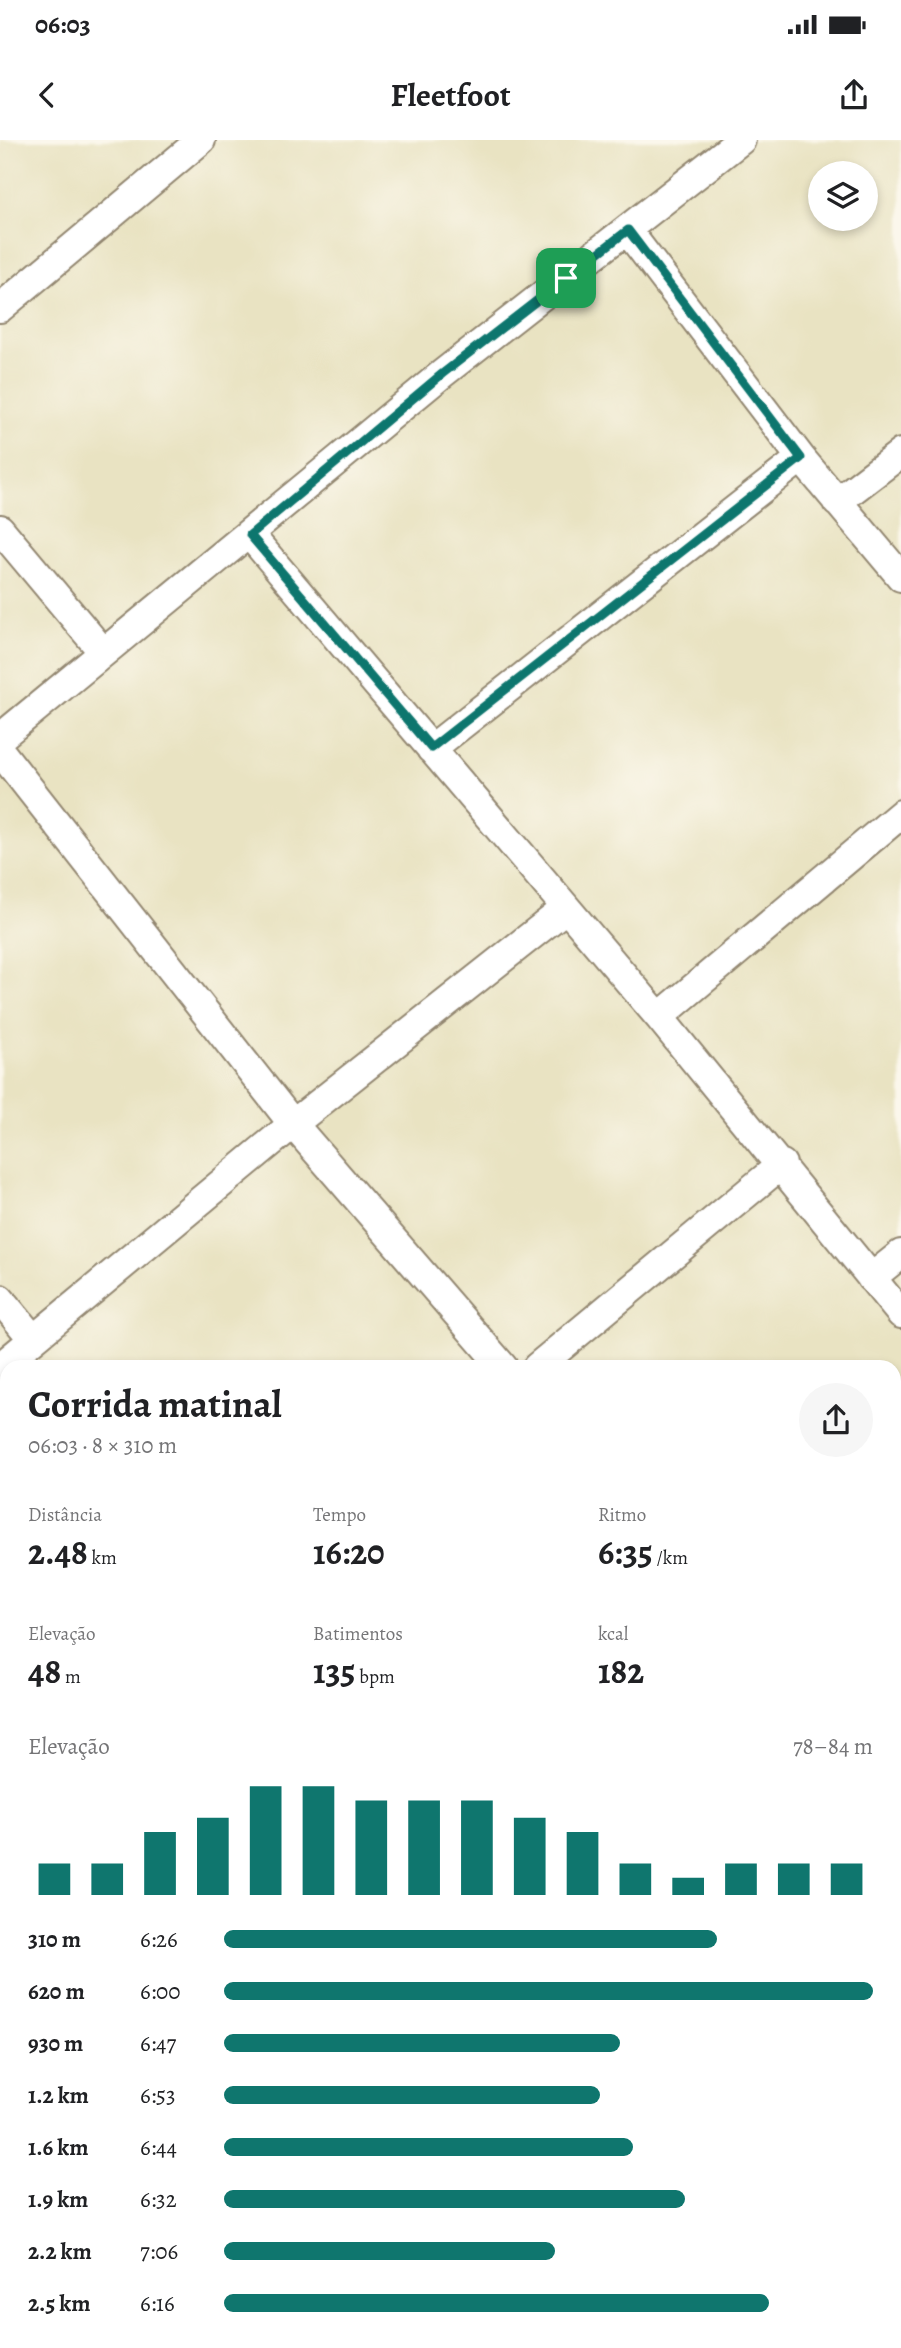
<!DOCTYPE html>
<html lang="pt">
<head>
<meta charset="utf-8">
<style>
  body { margin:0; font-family:Alegreya,serif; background:#f6f6f6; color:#202124; height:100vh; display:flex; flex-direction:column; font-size:26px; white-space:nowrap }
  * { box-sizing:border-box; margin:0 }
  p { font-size:23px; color:#757577 }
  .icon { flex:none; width:38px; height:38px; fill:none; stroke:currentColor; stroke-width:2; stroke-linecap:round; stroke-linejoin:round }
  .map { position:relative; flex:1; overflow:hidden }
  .side { position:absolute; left:0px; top:1220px; width:901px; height:989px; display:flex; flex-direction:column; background:#fff; border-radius:21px 21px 0 0; box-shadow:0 4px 10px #0003 }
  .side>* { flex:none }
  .buttons { position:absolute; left:808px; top:21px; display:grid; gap:14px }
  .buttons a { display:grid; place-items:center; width:70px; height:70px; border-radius:50%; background:#fff; box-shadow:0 4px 10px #0003; font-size:35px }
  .pin { position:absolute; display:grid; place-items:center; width:60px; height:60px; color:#fff; margin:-30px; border-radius:14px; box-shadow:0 4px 10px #0006 }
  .round { display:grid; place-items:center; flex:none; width:74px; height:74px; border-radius:37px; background:#f6f6f6 }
  .overview { display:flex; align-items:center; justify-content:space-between; height:119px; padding:0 28px }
  h1 { font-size:38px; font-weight:700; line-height:52px }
  .figures { display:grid; grid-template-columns:repeat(3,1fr); gap:10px; height:119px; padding:7px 28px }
  .figures div { display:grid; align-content:center }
  .figures b { font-size:35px; font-weight:700 }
  .figures small { font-size:19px; font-weight:400 }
  .figures p { font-size:19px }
  .chart { height:196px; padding:14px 28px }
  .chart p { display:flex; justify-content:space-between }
  .chart svg { width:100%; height:126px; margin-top:7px; stroke:#0f766e; stroke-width:6 }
  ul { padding:0 28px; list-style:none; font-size:23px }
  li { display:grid; grid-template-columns:112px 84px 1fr; align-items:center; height:52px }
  li i { height:18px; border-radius:9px; background:#0f766e }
  .status { display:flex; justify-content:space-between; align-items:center; height:49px; padding:0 35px; background:#fff; direction:ltr }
  .status svg { height:19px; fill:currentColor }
  header { display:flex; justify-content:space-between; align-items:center; height:91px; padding:0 28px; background:#fff; font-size:32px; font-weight:700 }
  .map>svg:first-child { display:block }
  .green { fill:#9ed07f; stroke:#6c7d4e; stroke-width:2 }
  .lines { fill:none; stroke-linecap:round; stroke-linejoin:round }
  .street-casing { stroke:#928670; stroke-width:32 }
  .street { stroke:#fff; stroke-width:28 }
  .route-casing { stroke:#fff; stroke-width:14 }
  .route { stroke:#0f766e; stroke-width:9 }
</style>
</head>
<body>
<div class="status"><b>06:03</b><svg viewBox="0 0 49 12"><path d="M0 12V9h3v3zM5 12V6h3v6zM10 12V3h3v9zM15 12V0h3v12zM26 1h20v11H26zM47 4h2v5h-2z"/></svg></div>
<header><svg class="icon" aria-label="back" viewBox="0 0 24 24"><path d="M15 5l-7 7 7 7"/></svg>Fleetfoot<svg class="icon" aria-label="share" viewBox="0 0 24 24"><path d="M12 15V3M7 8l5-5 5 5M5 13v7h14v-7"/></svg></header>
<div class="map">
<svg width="901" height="2208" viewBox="0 0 901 2208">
  <rect width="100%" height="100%" fill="#fbf7ec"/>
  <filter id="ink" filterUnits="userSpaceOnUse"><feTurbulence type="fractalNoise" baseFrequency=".0143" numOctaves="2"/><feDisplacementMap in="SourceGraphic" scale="14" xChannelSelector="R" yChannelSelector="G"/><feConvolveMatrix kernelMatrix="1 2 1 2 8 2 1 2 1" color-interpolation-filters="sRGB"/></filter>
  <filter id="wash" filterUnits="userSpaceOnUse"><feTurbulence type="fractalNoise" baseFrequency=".00686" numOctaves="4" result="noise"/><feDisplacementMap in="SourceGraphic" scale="28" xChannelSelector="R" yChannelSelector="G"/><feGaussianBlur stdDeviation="1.57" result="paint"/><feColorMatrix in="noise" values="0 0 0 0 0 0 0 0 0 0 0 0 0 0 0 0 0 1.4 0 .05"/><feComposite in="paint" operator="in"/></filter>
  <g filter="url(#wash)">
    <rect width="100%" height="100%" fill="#e9e3c2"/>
    <path class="green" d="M 539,2202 L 599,2202 L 604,2208 L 521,2208 Z"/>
  </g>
  <g filter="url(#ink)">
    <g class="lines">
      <defs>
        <path id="street" d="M 627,90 L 801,318 L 901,437
          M 0,168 L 201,0
          M 837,362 L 901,313
          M 0,389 L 103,512
          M 250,395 L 659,877 L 901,1174
          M 0,598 L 442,234 L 741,0
          M 431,609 L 801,318
          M 0,611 L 293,984 L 503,1227
          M 659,877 L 901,674
          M 871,1138 L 901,1114
          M 0,1159 L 33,1199
          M 0,1227 L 293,984 L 565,769
          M 537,1227 L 782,1024
          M 0,1671 L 7,1665
          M 894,1681 L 901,1675
          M 0,1693 L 7,1701
          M 894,1968 L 901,1975
          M 894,2126 L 901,2121
          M 0,2152 L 7,2161
          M 40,2202 L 45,2208
          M 253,2202 L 259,2208
          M 679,2202 L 685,2208
          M 217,2208 L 225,2202
          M 791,2208 L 799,2202"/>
      </defs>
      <use href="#street" class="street-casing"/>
      <use href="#street" class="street"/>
    </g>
  </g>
  <g class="lines" filter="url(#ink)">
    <defs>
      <path id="route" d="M 628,90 L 801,318 L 431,608 L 250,395 L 442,234 Z"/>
    </defs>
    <use href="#route" class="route-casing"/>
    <use href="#route" class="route"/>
  </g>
</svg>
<div class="buttons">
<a><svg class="icon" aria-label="layers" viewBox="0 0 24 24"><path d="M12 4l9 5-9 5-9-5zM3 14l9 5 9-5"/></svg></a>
</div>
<div class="pin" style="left:566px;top:138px;background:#1e9e55"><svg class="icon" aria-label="arrive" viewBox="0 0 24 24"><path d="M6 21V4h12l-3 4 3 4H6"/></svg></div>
<section class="side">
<div class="overview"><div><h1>Corrida matinal</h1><p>06:03 · 8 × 310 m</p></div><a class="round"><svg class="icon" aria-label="share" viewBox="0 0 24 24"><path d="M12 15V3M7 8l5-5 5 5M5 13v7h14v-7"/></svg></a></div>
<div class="figures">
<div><p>Distância</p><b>2.48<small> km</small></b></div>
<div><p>Tempo</p><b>16:20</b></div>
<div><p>Ritmo</p><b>6:35<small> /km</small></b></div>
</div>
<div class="figures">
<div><p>Elevação</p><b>48<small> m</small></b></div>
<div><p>Batimentos</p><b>135<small> bpm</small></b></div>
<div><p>kcal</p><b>182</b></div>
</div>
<div class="chart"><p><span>Elevação</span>78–84 m</p>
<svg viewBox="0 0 160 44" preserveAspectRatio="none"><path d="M5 44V33M15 44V33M25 44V22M35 44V17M45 44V6M55 44V6M65 44V11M75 44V11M85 44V11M95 44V17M105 44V22M115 44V33M125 44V38M135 44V33M145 44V33M155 44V33"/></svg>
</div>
<ul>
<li><b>310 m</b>6:26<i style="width:76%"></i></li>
<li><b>620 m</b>6:00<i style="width:100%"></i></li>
<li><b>930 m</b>6:47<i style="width:61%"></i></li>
<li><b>1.2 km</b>6:53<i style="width:58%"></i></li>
<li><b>1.6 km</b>6:44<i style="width:63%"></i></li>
<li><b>1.9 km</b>6:32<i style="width:71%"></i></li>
<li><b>2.2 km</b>7:06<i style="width:51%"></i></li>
<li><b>2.5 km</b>6:16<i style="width:84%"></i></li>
</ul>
</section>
</div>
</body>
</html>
